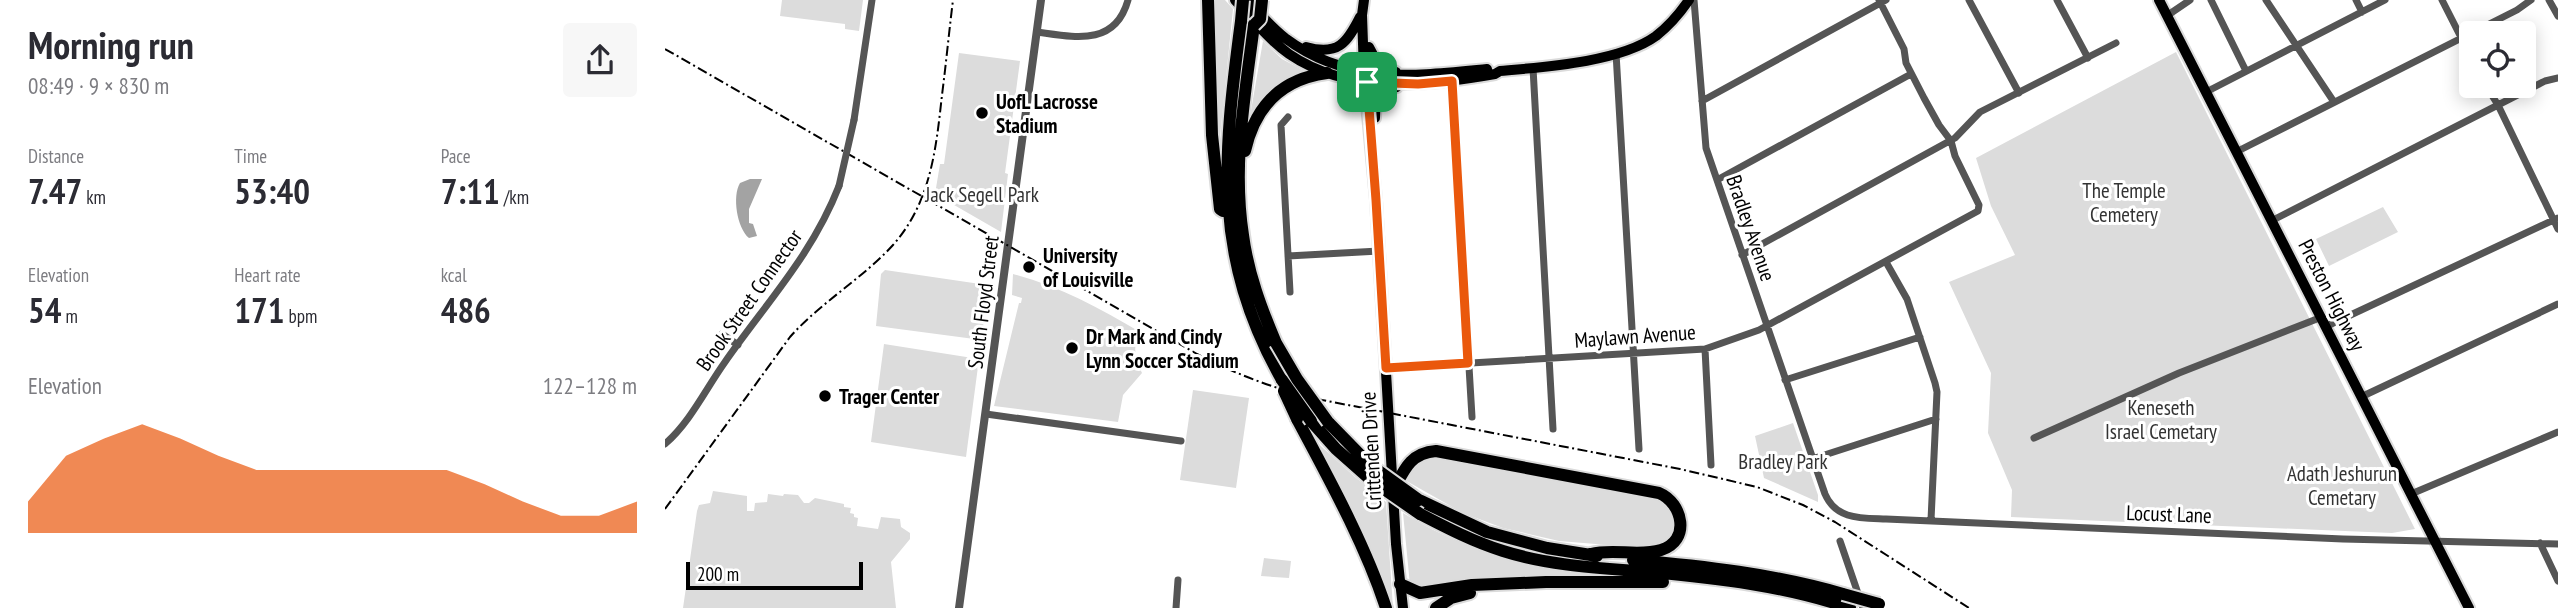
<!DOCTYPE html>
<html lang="en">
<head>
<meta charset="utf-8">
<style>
  body { margin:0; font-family:"PT Sans Narrow",sans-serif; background:#f7f7f7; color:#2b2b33; height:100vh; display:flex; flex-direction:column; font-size:26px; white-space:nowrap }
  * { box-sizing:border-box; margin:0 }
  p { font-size:23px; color:#7c7c81 }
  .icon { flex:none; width:38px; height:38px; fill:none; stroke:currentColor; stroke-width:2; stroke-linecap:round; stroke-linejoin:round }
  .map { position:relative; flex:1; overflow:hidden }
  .drawer { display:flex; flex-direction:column; background:#fff; width:665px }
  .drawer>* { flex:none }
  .fabs { position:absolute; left:1794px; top:21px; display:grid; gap:14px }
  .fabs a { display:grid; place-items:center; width:77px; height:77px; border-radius:7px; background:#fff; box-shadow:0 4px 18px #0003; font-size:35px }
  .scale { position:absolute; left:21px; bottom:18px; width:177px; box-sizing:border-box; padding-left:7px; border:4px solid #000; border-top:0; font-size:19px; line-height:24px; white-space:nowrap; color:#000; -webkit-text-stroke:5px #fff; paint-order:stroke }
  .pin { position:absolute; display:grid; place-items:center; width:60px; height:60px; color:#fff; margin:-30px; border-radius:14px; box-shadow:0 4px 10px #0006 }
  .round { display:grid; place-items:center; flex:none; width:74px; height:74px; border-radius:7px; background:#f7f7f7 }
  .overview { display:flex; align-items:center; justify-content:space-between; height:119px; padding:0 28px }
  h1 { font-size:38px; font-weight:800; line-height:52px }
  .metrics { display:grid; grid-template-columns:repeat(3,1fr); gap:10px; height:119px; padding:7px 28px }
  .metrics div { display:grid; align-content:center }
  .metrics b { font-size:35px; font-weight:800 }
  .metrics small { font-size:19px; font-weight:400 }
  .metrics p { font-size:19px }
  .chart { height:196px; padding:14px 28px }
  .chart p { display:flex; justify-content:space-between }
  .chart svg { width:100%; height:126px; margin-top:7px; fill:#ea580c; opacity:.7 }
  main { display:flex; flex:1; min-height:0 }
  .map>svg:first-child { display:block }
  .green { fill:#dcdcdc }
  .water { fill:#a3a3a3 }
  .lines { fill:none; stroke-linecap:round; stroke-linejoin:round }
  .primary-casing { stroke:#dbdbdb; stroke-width:14 }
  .motorway-casing { stroke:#dbdbdb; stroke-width:16 }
  .minor { stroke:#555; stroke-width:7 }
  .tertiary { stroke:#555; stroke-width:8 }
  .primary { stroke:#000; stroke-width:10 }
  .motorway { stroke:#000; stroke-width:12 }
  .rail { stroke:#000; stroke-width:2; stroke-dasharray:10 3.5 2 3.5; stroke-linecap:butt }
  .motorway-bridge-casing { stroke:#dbdbdb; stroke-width:16; stroke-linecap:butt }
  .minor-bridge { stroke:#555; stroke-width:7 }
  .motorway-bridge { stroke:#000; stroke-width:12 }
  .route-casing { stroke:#fff; stroke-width:14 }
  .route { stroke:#ea580c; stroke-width:9 }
  .poi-dot { fill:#000; stroke:#fff; stroke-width:2.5 }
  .labels { text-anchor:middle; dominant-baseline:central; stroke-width:6; stroke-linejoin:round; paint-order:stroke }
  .poi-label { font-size:21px; font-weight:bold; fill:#000; stroke:#fff; text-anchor:start }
  .park-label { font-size:21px; fill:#333; stroke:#fff }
  .street-label { font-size:21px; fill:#000; stroke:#fff }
</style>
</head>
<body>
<main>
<section class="drawer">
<div class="overview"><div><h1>Morning run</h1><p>08:49 · 9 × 830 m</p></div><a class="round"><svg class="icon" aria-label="share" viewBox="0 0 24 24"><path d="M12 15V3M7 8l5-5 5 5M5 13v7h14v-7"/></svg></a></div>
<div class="metrics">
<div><p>Distance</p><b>7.47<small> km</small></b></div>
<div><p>Time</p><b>53:40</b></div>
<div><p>Pace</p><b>7:11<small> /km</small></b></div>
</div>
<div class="metrics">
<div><p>Elevation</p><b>54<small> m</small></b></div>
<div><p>Heart rate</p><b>171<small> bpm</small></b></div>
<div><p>kcal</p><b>486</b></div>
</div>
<div class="chart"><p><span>Elevation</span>122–128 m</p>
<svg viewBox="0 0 160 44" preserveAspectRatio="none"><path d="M0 44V33L10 17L20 11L30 6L40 11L50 17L60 22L70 22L80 22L90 22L100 22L110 22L120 27L130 33L140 38L150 38L160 33V44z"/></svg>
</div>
</section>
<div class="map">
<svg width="1893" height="608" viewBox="0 0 1893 608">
  <rect width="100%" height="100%" fill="#fff"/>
  <path class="green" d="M 117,0 L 198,0 L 194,31 L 180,29 L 180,24 L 115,16 Z
    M 546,0 L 560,0 L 568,9 L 553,156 Z
    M 598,41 L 617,59 L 643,73 L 584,122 Z
    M 1511,52 L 1750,529 L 1727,533 L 1346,517 L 1347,490 L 1323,433 L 1326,373 L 1284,282 L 1350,255 L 1326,206 L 1311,158 Z
    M 294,53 L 355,61 L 340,173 L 343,174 L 336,232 L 270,194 L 275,164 L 279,164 Z
    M 1718,207 L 1733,232 L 1664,266 L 1651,239 Z
    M 220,270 L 322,285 L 317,340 L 211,326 L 216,274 Z
    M 348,274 C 394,286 434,308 475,332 C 467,346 470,359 477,373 L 458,395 L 453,422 L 329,406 L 354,303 L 356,303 L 357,298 L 347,295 Z
    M 219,344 L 314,359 L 301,457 L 206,442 Z
    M 528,390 L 584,398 L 571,488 L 515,480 Z
    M 1128,423 L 1153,495 L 1153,502 L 1099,478 L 1090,436 Z
    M 647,438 L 690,477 L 721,502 L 728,608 L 724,608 Z
    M 763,455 L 992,496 L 1009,508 L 1009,536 L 992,549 L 894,541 L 838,528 L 798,513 L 738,479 L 742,469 Z
    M 48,491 L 82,496 L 82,511 L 89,511 L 90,503 L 102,502 L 103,494 L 118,496 L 119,494 L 133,495 L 139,503 L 144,503 L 150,498 L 179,504 L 179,507 L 186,508 L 185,513 L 189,514 L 189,517 L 193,518 L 192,526 L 213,529 L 216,517 L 235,519 L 236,527 L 245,533 L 245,539 L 226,562 L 231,608 L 18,608 L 32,511 L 34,505 L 45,503 Z
    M 738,513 C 776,536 816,553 859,564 C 880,570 904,570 924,576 L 889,576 L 756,590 L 745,585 Z
    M 599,558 L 626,561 L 624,578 L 596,576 Z"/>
  <path class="water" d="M 85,179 L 97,179 L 84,209 L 84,223 L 88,224 L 92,236 L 84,238 C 72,228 67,196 75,183 Z"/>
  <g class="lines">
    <defs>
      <path id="primary" d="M 570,0 C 587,18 604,40 624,54 C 684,95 762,86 830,74 L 835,71 C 880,67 955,62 991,36 C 1004,26 1015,13 1024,0
        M 582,0 C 594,13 606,27 620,38 C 683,85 749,76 822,69
        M 699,0 L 697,15 L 699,72 L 711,200 L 731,544 L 738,608
        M 1494,0 L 1804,608
        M 641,47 C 673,56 682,43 695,17
        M 704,47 L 713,64 L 731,72
        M 710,118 C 710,100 715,90 732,87"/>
      <path id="motorway" d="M 543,0 L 547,135 L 555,209 L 558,211
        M 576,21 C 558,157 547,256 617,380
        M 589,25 C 580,95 567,165 578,235 C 583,273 596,308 611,343
        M 580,151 C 590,106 616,79 662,73
        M 632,419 C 664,479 700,544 721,608
        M 646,421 L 671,449 L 706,480
        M 663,422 L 704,464
        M 728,491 C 739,470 745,453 771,451 L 994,493 C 1018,503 1026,541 996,550 C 973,557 949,548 926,554
        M 754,500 L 822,532 L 882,548 L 932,556
        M 755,514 C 782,528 809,542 838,551 C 885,566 936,568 985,572 C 1053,578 1120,586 1185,608
        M 968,560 C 1039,566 1109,574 1178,594
        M 735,584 L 755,593 L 807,585 L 881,582 L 998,582
        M 771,608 L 786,598 L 805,593"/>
    </defs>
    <use href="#primary" class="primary-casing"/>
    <use href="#motorway" class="motorway-casing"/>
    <path class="minor" d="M 1029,0 L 1041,148 L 1160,494 C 1171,520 1197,518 1221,519 L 1678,539 L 1893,544
      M 1304,0 L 1354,93
      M 1392,0 L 1423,58
      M 1546,0 L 1581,71
      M 1601,0 L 1669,102
      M 1691,0 L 1697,12
      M 1777,0 L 1806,57
      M 1884,0 L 1893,16
      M 1503,15 L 1525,0
      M 372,32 C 409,37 450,47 463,0
      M 951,53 L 974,449
      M 868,68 L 888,429
      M 787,81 L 807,417
      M 1821,86 L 1833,105 L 1893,229
      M 1543,91 L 1720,0
      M 1037,101 L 1221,0
      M 623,117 L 616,125 L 625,292
      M 189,120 L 207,0
      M 1573,151 L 1852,10 L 1866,0
      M 1052,180 L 1246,74
      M 1608,220 L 1880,81 L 1893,78
      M 1077,255 L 1290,138 L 1315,112 L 1451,43
      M 623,256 L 714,251
      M 1221,262 L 1242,299 L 1270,383 L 1272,392 L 1266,520
      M 1662,326 L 1893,218
      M 57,334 L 73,345
      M 1040,349 L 1046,465
      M 721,368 L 1040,349 L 1094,330 L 1313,211 L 1314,205 L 1290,156 L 1286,141 L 1274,125 L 1259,98 L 1241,63 L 1239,49 L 1214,0
      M 1120,380 L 1255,337
      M 1698,396 L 1893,304
      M 321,414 L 516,441
      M 1369,438 L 1514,373 L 1657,317
      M 0,444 C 26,421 40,390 60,362 C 102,302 147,255 174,186
      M 1147,459 L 1271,419
      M 1746,494 L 1893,432
      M 1175,541 L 1198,608
      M 1875,543 L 1893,581
      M 511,608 L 513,580"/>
    <path class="tertiary" d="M 294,608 L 376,0"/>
    <use href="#primary" class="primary"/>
    <use href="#motorway" class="motorway"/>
    <path class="rail" d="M 0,49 L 532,354 C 572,375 613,390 657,400 L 1015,469 L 1092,487 L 1138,505 L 1170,522 L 1304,608
      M 0,509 L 125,337 C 156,302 197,279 228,245 C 266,202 271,149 277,95 C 281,64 284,32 288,0"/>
    <defs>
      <path id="motorway-bridge" d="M 576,21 L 578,0
        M 589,25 L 595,19 L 597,0
        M 611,343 L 632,379 L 663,422
        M 617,380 L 646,421
        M 619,391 L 632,419
        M 704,464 L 754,500
        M 706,480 L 755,514
        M 1178,594 L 1214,604"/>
    </defs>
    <use href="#motorway-bridge" class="motorway-bridge-casing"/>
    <path class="minor-bridge" d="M 174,186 L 189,120"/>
    <use href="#motorway-bridge" class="motorway-bridge"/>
  </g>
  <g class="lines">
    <defs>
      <path id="route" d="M 787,81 L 803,363 L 721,368 L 711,200 L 702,82 L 753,84 Z"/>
    </defs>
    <use href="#route" class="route-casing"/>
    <use href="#route" class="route"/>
  </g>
  <g class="poi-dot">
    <circle cx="317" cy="113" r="7"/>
    <circle cx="364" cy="267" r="7"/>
    <circle cx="407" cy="348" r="7"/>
    <circle cx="160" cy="396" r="7"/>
  </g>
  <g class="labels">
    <g class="poi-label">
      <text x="331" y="101">UofL Lacrosse<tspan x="331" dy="24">Stadium</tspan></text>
      <text x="378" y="255">University<tspan x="378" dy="24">of Louisville</tspan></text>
      <text x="421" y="336">Dr Mark and Cindy<tspan x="421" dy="24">Lynn Soccer Stadium</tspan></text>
      <text x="174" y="396">Trager Center</text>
    </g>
    <g class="park-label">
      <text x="1459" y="190">The Temple<tspan x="1459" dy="24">Cemetery</tspan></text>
      <text x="317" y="194">Jack Segell Park</text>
      <text x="1496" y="407">Keneseth<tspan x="1496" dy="24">Israel Cemetary</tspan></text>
      <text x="1118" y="461">Bradley Park</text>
      <text x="1677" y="473">Adath Jeshurun<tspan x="1677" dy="24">Cemetary</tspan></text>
    </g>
    <g class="street-label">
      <text transform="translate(1086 228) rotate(71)">Bradley Avenue</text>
      <text transform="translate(1667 295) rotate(63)">Preston Highway</text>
      <text transform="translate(84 300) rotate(-55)">Brook Street Connector</text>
      <text transform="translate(318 302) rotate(-83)">South Floyd Street</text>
      <text transform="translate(970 336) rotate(-4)">Maylawn Avenue</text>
      <text transform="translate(706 451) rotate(-93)">Crittenden Drive</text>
      <text transform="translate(1504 514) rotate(2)">Locust Lane</text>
    </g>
  </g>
</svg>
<div class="fabs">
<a><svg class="icon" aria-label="locate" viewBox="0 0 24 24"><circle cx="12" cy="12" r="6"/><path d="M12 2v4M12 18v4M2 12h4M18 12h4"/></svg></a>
</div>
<div class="scale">200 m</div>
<div class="pin" style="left:702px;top:82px;background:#1e9e55"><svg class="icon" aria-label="arrive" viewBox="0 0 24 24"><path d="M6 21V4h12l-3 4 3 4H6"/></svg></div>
</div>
</main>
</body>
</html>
